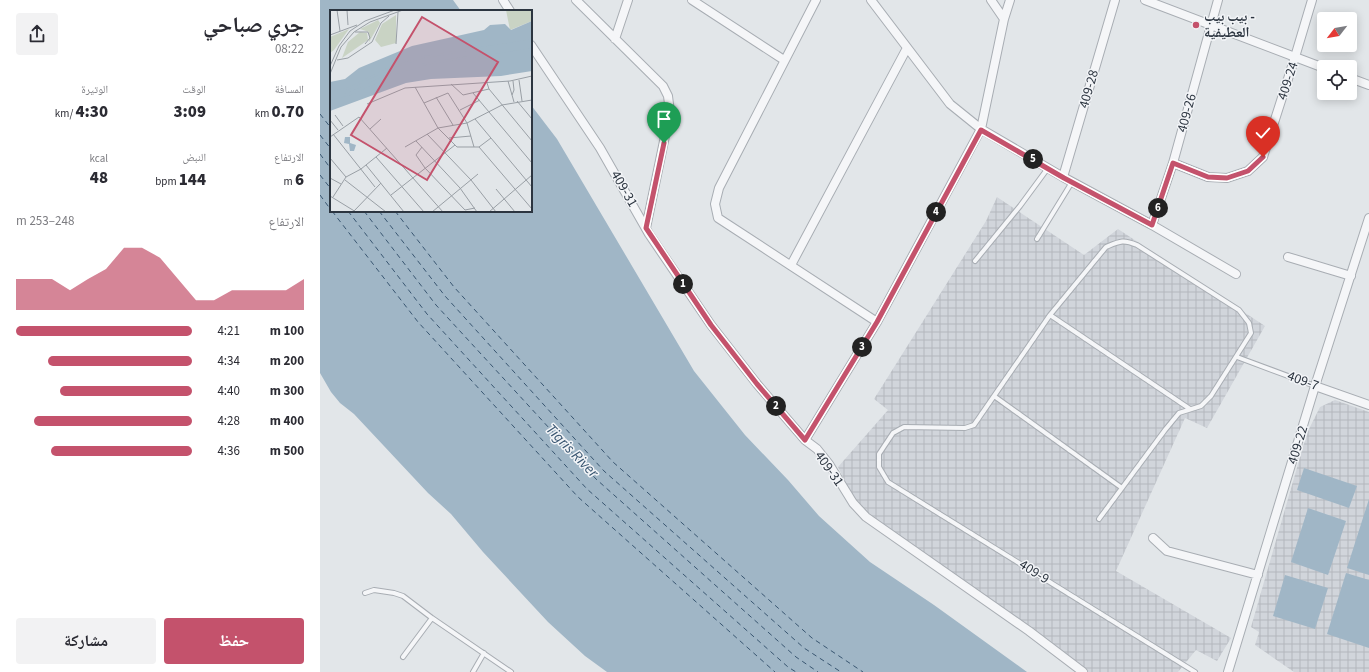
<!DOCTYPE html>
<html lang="ar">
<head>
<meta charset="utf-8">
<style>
  body { margin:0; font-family:"Source Sans 3","Noto Naskh Arabic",sans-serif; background:#f2f2f3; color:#2b2b33; direction:rtl; height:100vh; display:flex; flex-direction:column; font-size:15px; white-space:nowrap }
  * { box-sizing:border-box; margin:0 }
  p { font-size:13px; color:#7c7c81 }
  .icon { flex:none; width:22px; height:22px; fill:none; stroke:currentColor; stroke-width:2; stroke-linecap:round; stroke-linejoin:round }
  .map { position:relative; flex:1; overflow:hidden; direction:ltr }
  .sheet { display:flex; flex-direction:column; background:#fff; width:320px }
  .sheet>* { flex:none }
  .needle { width:26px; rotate:239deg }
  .controls { position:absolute; left:997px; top:12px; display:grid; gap:8px }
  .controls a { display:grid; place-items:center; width:40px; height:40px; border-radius:4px; background:#fff; box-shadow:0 2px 10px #0003; font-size:20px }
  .pin { position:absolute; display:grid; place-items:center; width:34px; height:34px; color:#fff; margin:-41px -17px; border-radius:50% 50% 50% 0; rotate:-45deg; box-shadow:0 0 4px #0007 }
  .pin .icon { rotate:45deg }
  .km { position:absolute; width:20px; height:20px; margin:-10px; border-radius:50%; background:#222; color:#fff; font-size:11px; line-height:20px; text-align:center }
  .round { display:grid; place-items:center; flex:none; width:42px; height:42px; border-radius:4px; background:#f2f2f3 }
  .overview { display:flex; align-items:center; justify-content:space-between; height:68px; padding:0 16px }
  h1 { font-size:22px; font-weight:800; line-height:30px }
  .metrics { display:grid; grid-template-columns:repeat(3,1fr); gap:6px; height:68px; padding:4px 16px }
  .metrics div { display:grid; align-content:center }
  .metrics b { font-size:17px; font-weight:800 }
  .metrics small { font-size:11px; font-weight:400 }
  .metrics p { font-size:11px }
  .chart { height:112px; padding:8px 16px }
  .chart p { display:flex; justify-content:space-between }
  .chart svg { width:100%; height:72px; margin-top:4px; fill:#c4526c; opacity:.7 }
  .primary-button { display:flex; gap:8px; margin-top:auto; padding:8px 16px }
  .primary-button a { flex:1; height:46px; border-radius:4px; background:#c4526c; color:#fff; font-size:16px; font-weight:800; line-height:46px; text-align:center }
  .primary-button a+a { background:#f2f2f3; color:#2b2b33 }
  ul { padding:0 16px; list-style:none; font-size:13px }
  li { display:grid; grid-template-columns:64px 48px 1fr; align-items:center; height:30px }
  li i { height:10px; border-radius:5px; background:#c4526c }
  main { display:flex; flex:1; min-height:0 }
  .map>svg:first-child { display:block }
  .industrial { fill:url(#industrial-grid) }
  .water { fill:#a0b6c6 }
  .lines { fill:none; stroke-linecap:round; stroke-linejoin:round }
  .ferry { stroke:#395671; stroke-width:1; stroke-dasharray:5 4; stroke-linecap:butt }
  .service-casing { stroke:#a8adb3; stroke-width:6 }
  .minor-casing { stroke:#a8adb3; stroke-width:10 }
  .service { stroke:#f5f6f8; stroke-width:4 }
  .minor { stroke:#f5f6f8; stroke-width:8 }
  .route-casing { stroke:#fff; stroke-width:8 }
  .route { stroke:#c4526c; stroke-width:5 }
  .poi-dot { fill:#c4526c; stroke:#f2f4f7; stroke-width:1.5 }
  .labels { text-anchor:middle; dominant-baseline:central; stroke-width:3; stroke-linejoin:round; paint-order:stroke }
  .poi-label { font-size:14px; font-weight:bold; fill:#2c3540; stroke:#f2f4f7; text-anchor:start }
  .street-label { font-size:14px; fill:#2c3540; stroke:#f2f4f7 }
  .water-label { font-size:15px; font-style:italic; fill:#395671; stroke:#f2f4f7 }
  .inset-river { fill:none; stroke:#a0b6c6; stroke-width:2 }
  .inset-road { fill:none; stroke:#999fa5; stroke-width:1 }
  .view { fill:#c4526c; fill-opacity:0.15; stroke:#c4526c; stroke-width:2 }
  .inset-edge { fill:none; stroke:#2c3540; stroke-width:2 }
</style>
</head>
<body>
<main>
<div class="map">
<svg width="1049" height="672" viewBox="0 0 1049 672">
  <defs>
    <pattern id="industrial-grid" width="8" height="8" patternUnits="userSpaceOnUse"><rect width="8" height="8" fill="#d1d5db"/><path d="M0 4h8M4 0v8" fill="none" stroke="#b4b7bd"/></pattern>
  </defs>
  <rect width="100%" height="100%" fill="#e2e6e9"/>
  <path class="industrial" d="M 677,197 L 764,255 L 798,229 L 945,326 L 887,428 L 865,418 L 796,571 L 911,638 L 897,661 L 876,650 L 858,672 L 755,672 L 537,505 L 518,467 L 568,410 L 554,399 L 666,221 Z
    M 1015,400 L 1049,412 L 1049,672 L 974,672 L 935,645 L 939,632 L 931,627 L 987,433 L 1000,407 Z"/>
  <path class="water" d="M 0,0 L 133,0 L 141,11 L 11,11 L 11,211 L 211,211 L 211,105 L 237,139 L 374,371 L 425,435 L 468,480 L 499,516 L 550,562 L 614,605 L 707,672 L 287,672 L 265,656 L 228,622 L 163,552 L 131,514 L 108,493 L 34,414 L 20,403 L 11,392 L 0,373 Z
    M 984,468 L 1037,486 L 1029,508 L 977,490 Z
    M 1049,499 L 1049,575 L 1027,568 Z
    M 988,508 L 1026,521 L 1008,575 L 971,562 Z
    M 1026,573 L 1049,580 L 1049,648 L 1007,634 Z
    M 965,575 L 1008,588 L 995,629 L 953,616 Z"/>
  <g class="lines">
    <path class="ferry" d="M 0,114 L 11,128
      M 0,135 L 11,149
      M 0,154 L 11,169
      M 0,175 L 11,189
      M 0,195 L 11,210
      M 12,211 L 98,322 L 258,497 L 455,672
      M 28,211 L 107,314 L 267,489 L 468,667 L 476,672
      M 44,211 L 116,305 L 276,479 L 476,657 L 498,672
      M 59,211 L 125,296 L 284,471 L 484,648 L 521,672
      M 75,211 L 134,287 L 293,462 L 492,638 L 543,672"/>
    <defs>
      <path id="service" d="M 717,239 L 752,182
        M 655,261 L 700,206 L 728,168
        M 730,315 L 870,409
        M 917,357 L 995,386
        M 674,396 L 802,488
        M 779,519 L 845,430 L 859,413 L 881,406 L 891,396 L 931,333 L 929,323 L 919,310 L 817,245 C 803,239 800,241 786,247 L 730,315 L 654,425 L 645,428 L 584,427 L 573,433 L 559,454 L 559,467 L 568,482 L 875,672
        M 45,593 L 54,590 L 74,593 L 83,596 L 112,618 L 191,672
        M 83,657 L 112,618
        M 153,672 L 164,653"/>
      <path id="minor" d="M 183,0 L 190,11
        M 256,0 L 343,86 L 348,96 L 350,112 L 326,228
        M 372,0 L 464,60
        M 496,0 L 399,188 L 395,204 L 398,218 L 557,322
        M 551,0 L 630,104 L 661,129 L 743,177 L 832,225 L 916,274
        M 671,0 L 684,19
        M 825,0 L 1004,68
        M 295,39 L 308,0
        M 211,45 L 280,148 L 329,234 L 391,325 L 437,384 L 485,440 L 497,449 L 509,464 L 533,503 L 546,517 L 709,631 L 763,672
        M 1030,78 L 1049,85
        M 853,163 L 888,177 L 907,178 L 928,171 L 943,157 L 975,57 L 992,0
        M 743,177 L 795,0
        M 832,225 L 853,163 L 898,0
        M 968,257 L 1031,276
        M 471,265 L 587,48
        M 995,386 L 1049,405
        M 485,440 L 557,322 L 661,129 L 684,19 L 690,0
        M 833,538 L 847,551 L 938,575
        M 908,672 L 995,386 L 1049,218"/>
    </defs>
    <use href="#service" class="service-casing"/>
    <use href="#minor" class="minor-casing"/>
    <use href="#service" class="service"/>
    <use href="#minor" class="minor"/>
  </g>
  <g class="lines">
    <defs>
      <path id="route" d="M 344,143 L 326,228 L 391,325 L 437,384 L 485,440 L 557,322 L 661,130 L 744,178 L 832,225 L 853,163 L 888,177 L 907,178 L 928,171 L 943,157"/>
    </defs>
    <use href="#route" class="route-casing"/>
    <use href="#route" class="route"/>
  </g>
  <circle class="poi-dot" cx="876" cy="25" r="4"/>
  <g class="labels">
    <g class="poi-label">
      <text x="884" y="17">بيب بيب -<tspan x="884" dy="16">العطيفية</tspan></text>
    </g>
    <g class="street-label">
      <text transform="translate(968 81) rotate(-72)">409-24</text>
      <text transform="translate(769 89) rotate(-74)">409-28</text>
      <text transform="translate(867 113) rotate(-75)">409-26</text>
      <text transform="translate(304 189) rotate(60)">409-31</text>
      <text transform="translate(983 381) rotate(20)">409-7</text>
      <text transform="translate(978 445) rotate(-73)">409-22</text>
      <text transform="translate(509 469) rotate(55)">409-31</text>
      <text transform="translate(714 572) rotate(32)">409-9</text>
    </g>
    <g class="water-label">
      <text transform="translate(252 451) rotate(46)">Tigris River</text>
    </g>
  </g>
  <g transform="translate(10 10)">
    <rect width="202" height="202" fill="#e2e6e9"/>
    <path d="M 176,0 L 202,0 L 202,11 L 180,20 ZM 66,5 L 66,33 L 51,37 L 45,30 L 52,14 ZM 48,10 L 50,13 L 39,32 L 39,22 L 30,19 ZM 19,19 L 4,40 L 0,43 L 0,27 ZM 30,22 L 37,23 L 38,30 L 12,48 L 18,32 Z" fill="#c9d3c4"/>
    <path d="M 202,11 L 202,61 L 171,66 L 101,69 L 76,73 L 0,101 L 0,72 L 15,69 L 29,58 L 82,36 L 154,20 L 160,15 L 175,14 L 181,20 ZM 15,127 L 20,127 L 20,133 L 26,135 L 24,141 L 20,141 L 19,134 L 14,133 Z" fill="#a0b6c6"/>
    <path class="inset-river" d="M 0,83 L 19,78 L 60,58 L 94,47 L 202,30M 0,85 L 20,80 L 61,60 L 95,49 L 202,32M 0,86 L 20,81 L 61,61 L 95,51 L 202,34M 0,88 L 21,83 L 62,63 L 95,52 L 202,35M 0,89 L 21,84 L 63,64 L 96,54 L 202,37"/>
    <path class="inset-road" d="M 7,0 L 10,21M 17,0 L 18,15M 25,22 L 38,22 L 40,28 L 35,34M 0,25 L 27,15M 66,34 L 68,2M 7,50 L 18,48 L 42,32 L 51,13 L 59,6M 0,56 L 9,36 L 20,21 L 35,11 L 65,0M 0,64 L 11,37 L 24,22 L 40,12 L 73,0M 189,70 L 192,91M 178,71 L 184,92M 157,73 L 159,79 L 202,131M 121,74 L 133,85 L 159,79M 85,77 L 108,118 L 127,137 L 149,137 L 161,128M 143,83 L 202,153M 182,85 L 184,80 L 183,71M 106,87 L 123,115M 187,91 L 202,109M 94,93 L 118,83 L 137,113 L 144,137M 37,94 L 75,78 L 180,71 L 202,66M 130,100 L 150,90M 5,105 L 13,116M 145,109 L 202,177M 0,110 L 8,120M 40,119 L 51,109M 3,124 L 45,177M 97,124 L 141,170 L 166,202M 0,127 L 29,107 L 113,202M 119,128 L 141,126M 86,131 L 130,178 L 147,202M 75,137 L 108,118 L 137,113 L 172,95 L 202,90M 92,137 L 86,145 L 95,158 L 135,200 L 145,198M 149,137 L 202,199M 46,147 L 94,202M 0,148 L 16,167M 36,155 L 74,202M 0,168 L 11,174M 15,170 L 56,202M 166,179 L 185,202M 61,185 L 125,135M 0,186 L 26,202M 3,187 L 16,167 L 31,159 L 57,138M 24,201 L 51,173M 102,202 L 148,164M 159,202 L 202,165"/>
    <path class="view" d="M 92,7 L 168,52 L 97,170 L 21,125 Z"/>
    <rect width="202" height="202" class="inset-edge"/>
  </g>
</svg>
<div class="controls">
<a><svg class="needle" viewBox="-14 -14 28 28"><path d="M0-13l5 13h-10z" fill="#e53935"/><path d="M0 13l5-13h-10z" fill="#7c7c81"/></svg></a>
<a><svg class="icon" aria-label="locate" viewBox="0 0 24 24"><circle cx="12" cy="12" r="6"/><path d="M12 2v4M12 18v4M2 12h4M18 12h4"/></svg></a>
</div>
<div class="pin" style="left:344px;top:143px;background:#1e9e55"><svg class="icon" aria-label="arrive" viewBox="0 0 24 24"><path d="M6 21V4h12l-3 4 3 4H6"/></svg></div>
<div class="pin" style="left:943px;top:157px;background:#d93025"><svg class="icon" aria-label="check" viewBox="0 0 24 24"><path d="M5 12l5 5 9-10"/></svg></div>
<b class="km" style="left:363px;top:284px">1</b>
<b class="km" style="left:456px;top:406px">2</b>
<b class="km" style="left:542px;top:347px">3</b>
<b class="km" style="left:616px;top:212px">4</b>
<b class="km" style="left:713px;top:159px">5</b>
<b class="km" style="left:838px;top:208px">6</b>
</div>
<section class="sheet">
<div class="overview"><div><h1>جري صباحي</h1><p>08:22</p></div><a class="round"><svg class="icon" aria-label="share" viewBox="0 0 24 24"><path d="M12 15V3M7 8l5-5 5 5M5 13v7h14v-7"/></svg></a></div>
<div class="metrics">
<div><p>المسافة</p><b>0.70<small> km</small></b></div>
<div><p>الوقت</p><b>3:09</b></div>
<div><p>الوتيرة</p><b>4:30<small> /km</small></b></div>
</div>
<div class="metrics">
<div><p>الارتفاع</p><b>6<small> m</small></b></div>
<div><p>النبض</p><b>144<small> bpm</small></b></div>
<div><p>kcal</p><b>48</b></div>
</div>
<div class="chart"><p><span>الارتفاع</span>248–253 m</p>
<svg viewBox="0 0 160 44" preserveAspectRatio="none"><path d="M0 44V25L10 25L20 25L30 32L40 25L50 19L60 6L70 6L80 12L90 25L100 38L110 38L120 32L130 32L140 32L150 32L160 25V44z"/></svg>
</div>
<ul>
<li><b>100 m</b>4:21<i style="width:100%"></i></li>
<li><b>200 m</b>4:34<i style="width:82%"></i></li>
<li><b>300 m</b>4:40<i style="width:75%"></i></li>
<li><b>400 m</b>4:28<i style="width:90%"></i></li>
<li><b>500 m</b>4:36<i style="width:80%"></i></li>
</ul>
<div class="primary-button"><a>حفظ</a><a>مشاركة</a></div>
</section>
</main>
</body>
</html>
